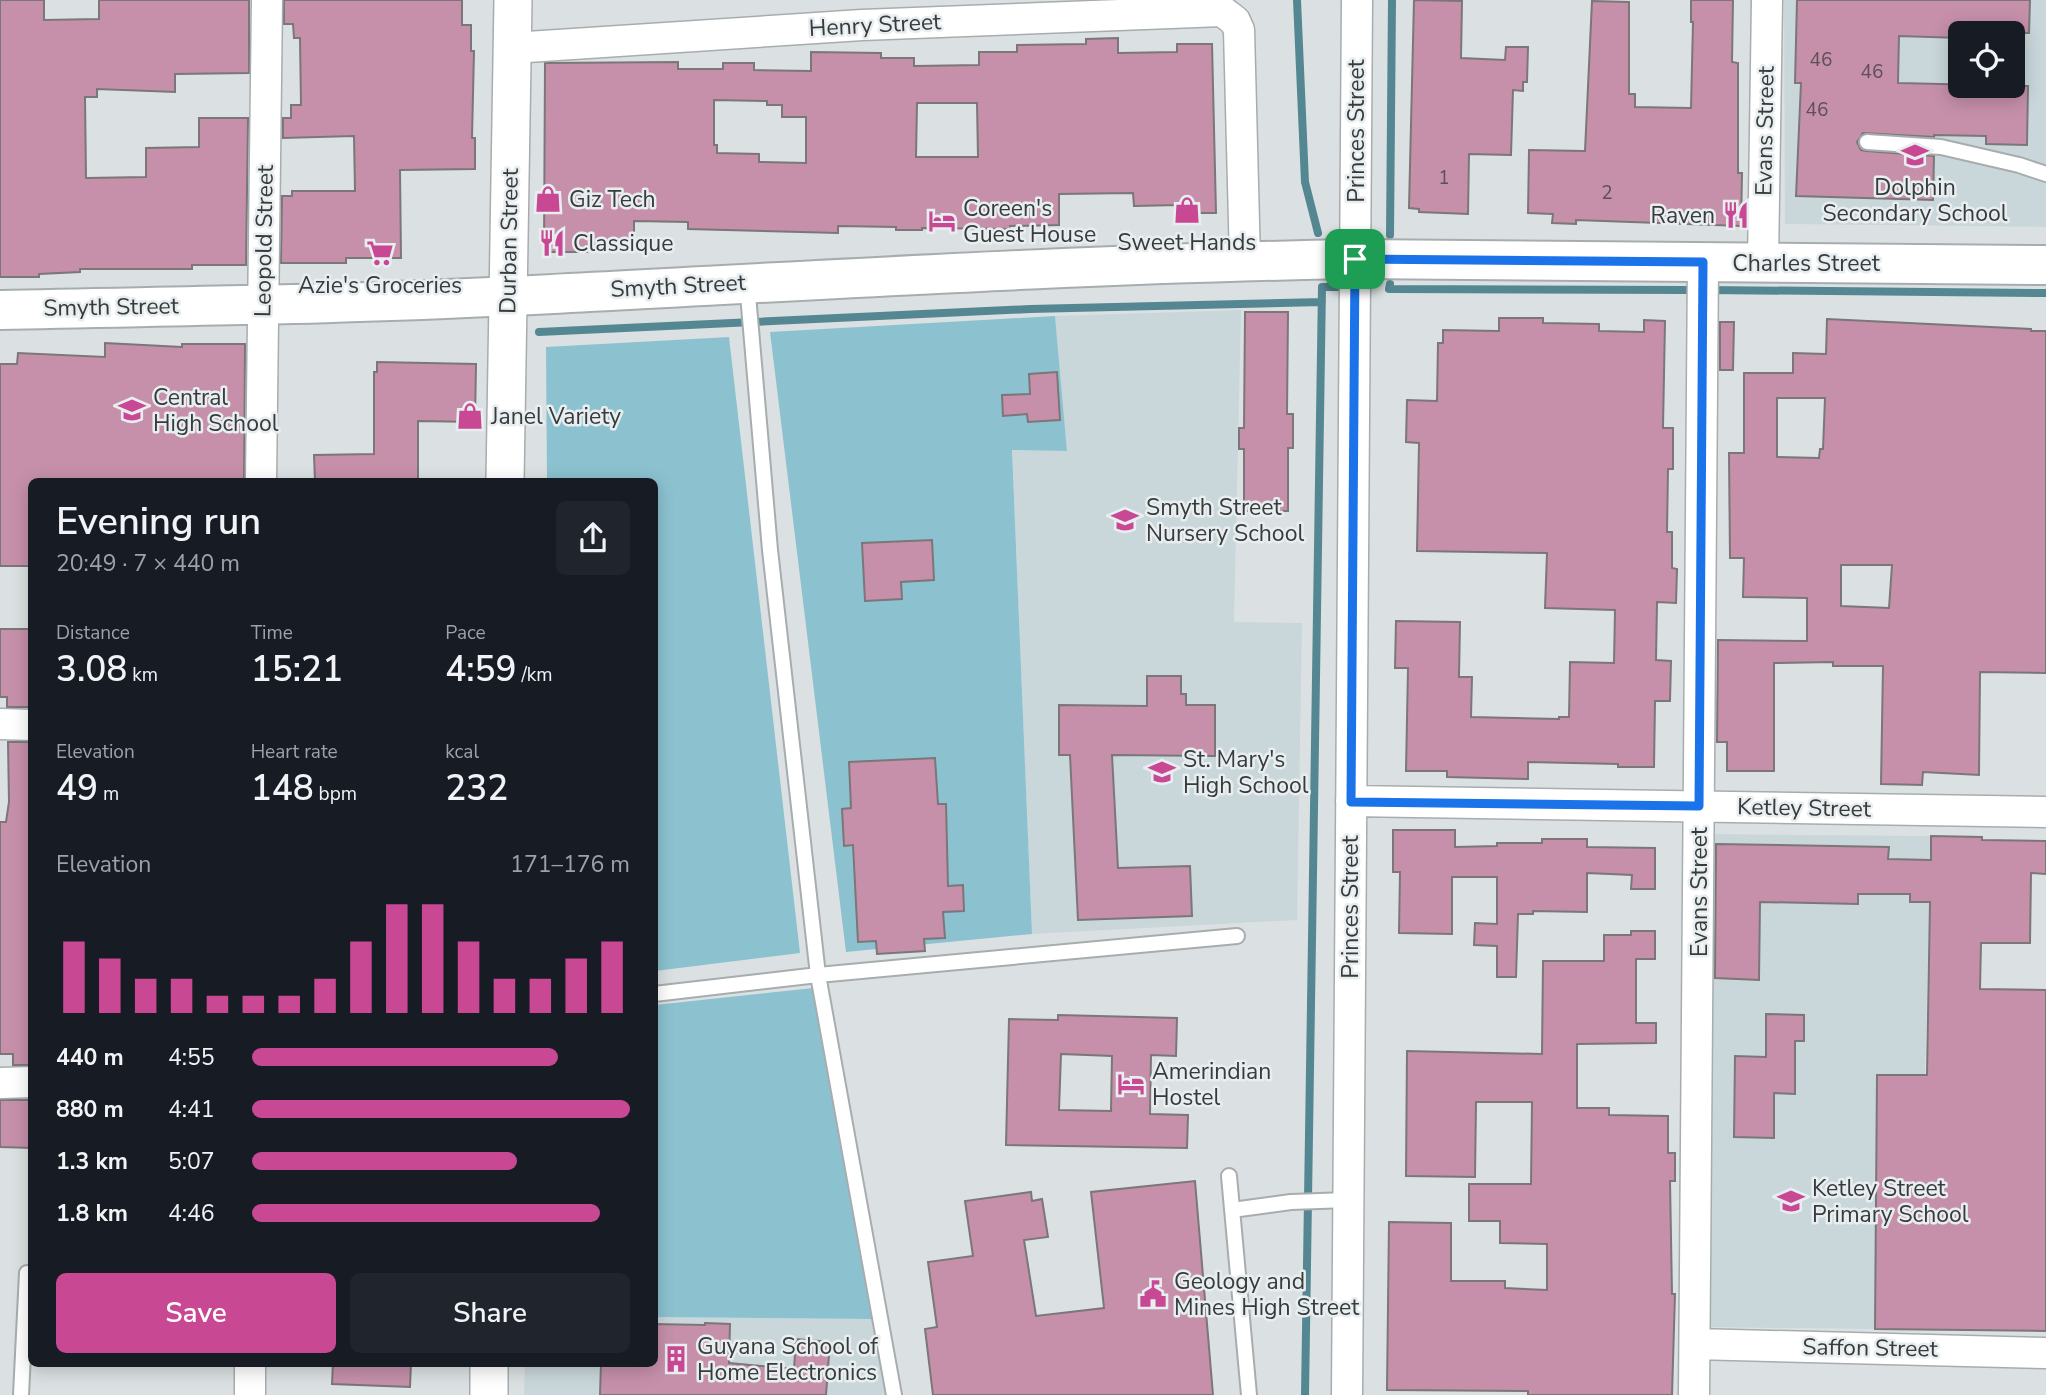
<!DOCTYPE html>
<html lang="en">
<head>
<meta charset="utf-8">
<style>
  body { margin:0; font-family:"Nunito Sans",sans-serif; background:#20242c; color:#f1f3f6; height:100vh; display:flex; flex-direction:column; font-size:26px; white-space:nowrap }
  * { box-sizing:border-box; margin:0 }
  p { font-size:23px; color:#9ea1a6 }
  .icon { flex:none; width:38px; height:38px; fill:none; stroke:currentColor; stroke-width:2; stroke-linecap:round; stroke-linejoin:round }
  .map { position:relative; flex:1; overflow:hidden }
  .drawer { position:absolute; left:28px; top:478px; width:630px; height:889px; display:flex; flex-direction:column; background:#171b24; border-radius:10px; box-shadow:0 4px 18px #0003 }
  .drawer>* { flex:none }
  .tools { position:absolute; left:1948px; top:21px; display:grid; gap:14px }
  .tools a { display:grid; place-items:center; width:77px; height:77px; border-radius:10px; background:#171b24; box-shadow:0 4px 18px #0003; font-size:35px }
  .pin { position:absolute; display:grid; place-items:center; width:60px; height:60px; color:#fff; margin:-30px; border-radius:14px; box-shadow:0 4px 10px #0006 }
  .round { display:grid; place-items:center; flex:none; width:74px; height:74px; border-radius:10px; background:#20242c }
  .overview { display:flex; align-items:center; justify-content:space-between; height:119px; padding:0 28px }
  h1 { font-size:38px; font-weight:600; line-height:52px }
  .metrics { display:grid; grid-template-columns:repeat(3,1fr); gap:10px; height:119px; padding:7px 28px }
  .metrics div { display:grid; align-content:center }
  .metrics b { font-size:35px; font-weight:600 }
  .metrics small { font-size:19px; font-weight:400 }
  .metrics p { font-size:19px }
  .chart { height:196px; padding:14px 28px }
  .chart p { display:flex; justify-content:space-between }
  .chart svg { width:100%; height:126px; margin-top:7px; stroke:#c84894; stroke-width:6 }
  .action { display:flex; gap:14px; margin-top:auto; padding:14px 28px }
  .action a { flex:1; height:80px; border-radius:10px; background:#c84894; color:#fff; font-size:28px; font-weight:600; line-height:80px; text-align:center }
  .action a+a { background:#20242c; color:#f1f3f6 }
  ul { padding:0 28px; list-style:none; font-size:23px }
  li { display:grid; grid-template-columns:112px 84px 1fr; align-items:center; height:52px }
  li i { height:18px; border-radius:9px; background:#c84894 }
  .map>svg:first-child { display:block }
  .built { fill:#c9d7db; fill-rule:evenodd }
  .green { fill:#8cc2d0 }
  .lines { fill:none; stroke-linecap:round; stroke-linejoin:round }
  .stream { stroke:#558793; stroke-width:8 }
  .building { fill:#c690ab; stroke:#7b7678; stroke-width:2; fill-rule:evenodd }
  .service-casing { stroke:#a7adae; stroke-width:18 }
  .minor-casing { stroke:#a7adae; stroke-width:33 }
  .tertiary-casing { stroke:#a7adae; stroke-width:40 }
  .secondary-casing { stroke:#a7adae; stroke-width:42 }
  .service { stroke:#fff; stroke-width:14 }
  .minor { stroke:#fff; stroke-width:30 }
  .tertiary { stroke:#fff; stroke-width:37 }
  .secondary { stroke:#fff; stroke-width:38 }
  .route-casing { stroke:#fff; stroke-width:14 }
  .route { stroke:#1a73e8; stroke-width:9 }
  .labels { text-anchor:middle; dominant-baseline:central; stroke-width:5; stroke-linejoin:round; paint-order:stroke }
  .number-label { font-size:19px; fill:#5c5057 }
  .street-label { font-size:23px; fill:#383b3b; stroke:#e8eef0 }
  .poi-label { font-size:23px; fill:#383b3b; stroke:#e8eef0; text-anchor:start }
</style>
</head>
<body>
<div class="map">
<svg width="2046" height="1395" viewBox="0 0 2046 1395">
  <rect width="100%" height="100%" fill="#dbe1e2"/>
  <path class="built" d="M 1784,0 L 2046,0 L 2046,227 L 1785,224 ZM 1960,33 L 2012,33 L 2012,86 L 1960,86 Z
    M 1241,310 L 1234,622 L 1302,623 L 1297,920 L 1032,934 L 1012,449 L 1067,451 L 1055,316 Z
    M 1707,834 L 1931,836 L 1925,1075 L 1877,1075 L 1875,1329 L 1705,1327 Z
    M 655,1317 L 873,1319 L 885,1395 L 524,1395 L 525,1363 L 654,1363 Z"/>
  <path class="green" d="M 1055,316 L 1067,451 L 1012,450 L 1032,934 L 846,952 L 770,332 Z
    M 729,337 L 800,953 L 655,971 L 654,481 L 547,481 L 546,347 Z
    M 813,988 L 873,1319 L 655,1317 L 655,1005 Z"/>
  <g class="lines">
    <path class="stream" d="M 1297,0 L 1305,182 L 1318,233
      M 1390,235 L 1392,0
      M 1390,284 L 1389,289 L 1687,290
      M 1709,290 L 2046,293
      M 539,332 L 1030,309 L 1322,302
      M 1305,1395 L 1322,287 L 1337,287"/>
  </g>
  <path class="building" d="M 0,0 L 44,0 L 44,20 L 99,19 L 99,0 L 249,0 L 249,73 L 175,74 L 175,92 L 97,89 L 97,97 L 85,97 L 86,178 L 146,177 L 146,148 L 199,147 L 199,118 L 248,118 L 246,265 L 192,265 L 192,269 L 80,269 L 80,272 L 39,274 L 39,277 L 0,277 Z
    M 284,0 L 462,0 L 462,25 L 471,25 L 471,51 L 474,51 L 472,138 L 475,138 L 475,169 L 400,170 L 401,258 L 346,258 L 346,263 L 281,263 L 282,196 L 292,196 L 292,191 L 355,191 L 354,136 L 283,138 L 283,118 L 291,118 L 291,105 L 301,105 L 300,38 L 294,38 L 293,24 L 284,24 Z
    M 1414,0 L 1462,1 L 1461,58 L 1505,60 L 1506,47 L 1528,47 L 1527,82 L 1523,82 L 1523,91 L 1513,90 L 1511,155 L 1469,154 L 1468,214 L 1419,212 L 1419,209 L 1409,208 Z
    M 1691,0 L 1733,0 L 1732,62 L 1738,63 L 1738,173 L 1742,173 L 1741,226 L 1576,220 L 1576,224 L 1552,223 L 1553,214 L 1528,213 L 1529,150 L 1585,151 L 1592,1 L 1629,2 L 1629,94 L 1635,94 L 1635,107 L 1691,108 L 1693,22 L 1691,22 Z
    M 1797,0 L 2030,0 L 2029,33 L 1960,33 L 1960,38 L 1899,36 L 1898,83 L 2028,86 L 2027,145 L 1986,144 L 1986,136 L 1934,135 L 1934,137 L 1863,133 L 1857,142 L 1861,150 L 1866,151 L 1934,156 L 1933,200 L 1796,196 L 1801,83 L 1795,83 Z
    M 1118,38 L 1118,53 L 1177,52 L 1177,44 L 1212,44 L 1216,213 L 1180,213 L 1180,205 L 1134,206 L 1133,193 L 1059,194 L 1059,225 L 1010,226 L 1010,229 L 922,228 L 922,230 L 896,230 L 896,227 L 838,226 L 838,233 L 688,229 L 688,222 L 634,221 L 634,245 L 587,245 L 587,252 L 544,252 L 545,63 L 678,62 L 678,69 L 723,69 L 723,63 L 754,63 L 754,70 L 811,71 L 811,52 L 881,53 L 881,58 L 914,58 L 914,66 L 979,65 L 979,52 L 1017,52 L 1017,45 L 1086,44 L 1086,39 ZM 714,100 L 767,101 L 767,105 L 782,105 L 782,117 L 806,117 L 806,163 L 759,162 L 759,154 L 717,153 L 717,145 L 714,145 ZM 917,103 L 977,103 L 978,157 L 916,157 Z
    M 1245,312 L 1288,312 L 1287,414 L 1293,414 L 1293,448 L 1288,448 L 1288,511 L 1244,511 L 1244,449 L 1239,449 L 1239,428 L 1244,428 Z
    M 1499,318 L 1543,318 L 1543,323 L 1599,324 L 1599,331 L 1644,332 L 1644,320 L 1665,321 L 1663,428 L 1673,428 L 1673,469 L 1668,469 L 1667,532 L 1672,532 L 1672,568 L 1677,569 L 1676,603 L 1657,602 L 1656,660 L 1671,661 L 1670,701 L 1655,701 L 1654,767 L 1618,767 L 1618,764 L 1528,762 L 1528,779 L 1447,777 L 1447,771 L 1406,771 L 1408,668 L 1395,668 L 1396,621 L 1460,622 L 1459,677 L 1472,677 L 1471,717 L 1559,719 L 1559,717 L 1569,717 L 1570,662 L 1614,663 L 1615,610 L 1545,608 L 1547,553 L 1417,551 L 1419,443 L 1406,442 L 1407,400 L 1437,401 L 1438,343 L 1443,343 L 1443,330 L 1499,331 Z
    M 1827,319 L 2031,329 L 2031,331 L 2046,331 L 2046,673 L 1980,672 L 1979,775 L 1923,772 L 1922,785 L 1881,784 L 1883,666 L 1833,666 L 1833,662 L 1774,663 L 1774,771 L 1727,771 L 1727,742 L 1717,742 L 1718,640 L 1807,641 L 1807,598 L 1743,597 L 1744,558 L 1730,558 L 1729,453 L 1744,453 L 1744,373 L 1793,373 L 1793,353 L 1826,354 ZM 1777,398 L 1825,398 L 1823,449 L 1820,449 L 1819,458 L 1777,457 ZM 1841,565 L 1892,565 L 1889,608 L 1841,606 Z
    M 1720,322 L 1734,322 L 1733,370 L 1720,370 Z
    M 105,343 L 182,347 L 182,344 L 245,344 L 244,481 L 32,481 L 32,566 L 0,566 L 0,364 L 17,364 L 18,353 L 105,357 Z
    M 377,362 L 476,364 L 475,422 L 418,421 L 418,481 L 315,481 L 314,455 L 374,454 L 374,372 L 377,372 Z
    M 1057,372 L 1060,420 L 1028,422 L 1027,414 L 1003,416 L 1002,395 L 1030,394 L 1029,374 Z
    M 932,540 L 934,580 L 901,582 L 902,599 L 865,601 L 862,543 Z
    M 0,629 L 32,629 L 32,707 L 7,707 L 7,697 L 0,697 Z
    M 1147,676 L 1181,676 L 1181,694 L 1186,694 L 1186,705 L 1215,705 L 1215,756 L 1112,755 L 1118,868 L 1190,866 L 1192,916 L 1078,920 L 1070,755 L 1059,755 L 1059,705 L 1147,706 Z
    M 8,742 L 32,742 L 32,1065 L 13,1065 L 13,1054 L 0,1054 L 0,822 L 6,822 L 9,802 Z
    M 935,758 L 938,804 L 946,804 L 948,886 L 963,885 L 964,911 L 943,912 L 945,938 L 924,939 L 925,951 L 877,954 L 876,941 L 858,942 L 853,845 L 844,846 L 842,809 L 851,808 L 849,762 Z
    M 1393,830 L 1455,830 L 1455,847 L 1497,846 L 1497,843 L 1542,843 L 1542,839 L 1587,839 L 1587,847 L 1655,848 L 1655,889 L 1631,889 L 1632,875 L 1587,873 L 1587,912 L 1533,911 L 1533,914 L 1518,914 L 1516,977 L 1497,977 L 1497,946 L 1474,945 L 1475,923 L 1497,924 L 1497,877 L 1452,877 L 1452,934 L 1399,933 L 1400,872 L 1393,872 Z
    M 1931,836 L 1982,837 L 1982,840 L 2046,841 L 2046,874 L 2031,873 L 2030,943 L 1981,943 L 1980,989 L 2046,990 L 2046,1331 L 1875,1329 L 1877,1075 L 1927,1075 L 1930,902 L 1910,902 L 1910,894 L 1858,894 L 1858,904 L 1760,902 L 1759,980 L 1715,978 L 1716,844 L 1889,847 L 1888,859 L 1931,860 Z
    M 1631,931 L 1655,931 L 1655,959 L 1636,959 L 1636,1023 L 1656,1023 L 1656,1043 L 1577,1044 L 1577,1108 L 1609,1108 L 1609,1115 L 1668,1116 L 1668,1153 L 1675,1153 L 1675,1181 L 1670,1181 L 1672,1294 L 1675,1294 L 1672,1395 L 1528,1395 L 1528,1391 L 1387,1390 L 1389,1222 L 1451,1223 L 1451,1281 L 1505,1281 L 1505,1288 L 1547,1290 L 1547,1244 L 1500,1243 L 1500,1221 L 1469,1221 L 1469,1184 L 1531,1184 L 1532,1102 L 1476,1102 L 1475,1177 L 1406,1176 L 1407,1051 L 1542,1054 L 1543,961 L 1604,961 L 1604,935 L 1631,935 Z
    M 1766,1014 L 1804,1015 L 1804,1041 L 1795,1041 L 1795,1094 L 1774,1093 L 1774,1138 L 1734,1137 L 1735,1056 L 1766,1057 Z
    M 1058,1015 L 1177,1018 L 1176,1056 L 1151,1055 L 1150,1114 L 1188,1115 L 1187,1148 L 1006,1145 L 1009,1019 L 1058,1020 ZM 1061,1054 L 1112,1056 L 1111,1111 L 1059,1110 Z
    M 0,1100 L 32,1100 L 32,1148 L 0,1147 Z
    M 1195,1181 L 1213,1395 L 933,1395 L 925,1329 L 937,1327 L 928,1262 L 973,1256 L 965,1201 L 1031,1192 L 1032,1201 L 1042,1199 L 1048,1237 L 1024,1240 L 1036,1316 L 1104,1308 L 1091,1192 Z
    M 705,1323 L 730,1324 L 729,1363 L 794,1369 L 796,1339 L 830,1342 L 826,1395 L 600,1395 L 601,1363 L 654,1363 L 654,1324 L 705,1325 Z
    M 333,1363 L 411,1363 L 410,1387 L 332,1384 Z"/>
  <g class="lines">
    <defs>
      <path id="service" d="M 1867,142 L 1941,147 L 2019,165 L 2046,174
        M 747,283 L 770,550 L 818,975 L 894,1395
        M 654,994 L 818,975 L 1237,936
        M 1229,1176 L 1249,1395
        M 1232,1210 L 1291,1202 L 1348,1200
        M 21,1395 L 27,1273"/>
      <path id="minor" d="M 512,48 L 862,25 L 1222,11 L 1235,21 L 1239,30 L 1245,261
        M 1763,263 L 1767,0
        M 261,481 L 267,0
        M 0,724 L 32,725
        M 1351,801 L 2046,812
        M 0,1083 L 32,1082
        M 1695,1344 L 2046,1353
        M 250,1395 L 250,1363
        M 1347,1395 L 1357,0
        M 1694,1395 L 1703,262"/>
      <path id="tertiary" d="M 505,481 L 513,0
        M 489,1395 L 489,1363"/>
      <path id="secondary" d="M 0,310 C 170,306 341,305 511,296 C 792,282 1073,264 1355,259 L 2046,265"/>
    </defs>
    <use href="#service" class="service-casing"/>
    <use href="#minor" class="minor-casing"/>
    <use href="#tertiary" class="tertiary-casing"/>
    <use href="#secondary" class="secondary-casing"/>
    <use href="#service" class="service"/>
    <use href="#minor" class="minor"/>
    <use href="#tertiary" class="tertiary"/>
    <use href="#secondary" class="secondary"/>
  </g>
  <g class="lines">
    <defs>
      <path id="route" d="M 1355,259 L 1703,262 L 1699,806 L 1351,802 Z"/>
    </defs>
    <use href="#route" class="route-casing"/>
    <use href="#route" class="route"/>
  </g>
  <defs>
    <symbol id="school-bare" viewBox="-9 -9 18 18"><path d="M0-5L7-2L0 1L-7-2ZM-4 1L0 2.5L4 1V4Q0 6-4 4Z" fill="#c84894" stroke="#e8eef0" stroke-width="2.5" paint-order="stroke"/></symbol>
    <symbol id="shop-bare" viewBox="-9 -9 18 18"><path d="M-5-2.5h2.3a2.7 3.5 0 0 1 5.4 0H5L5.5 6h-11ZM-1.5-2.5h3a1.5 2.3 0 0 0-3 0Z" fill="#c84894" stroke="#e8eef0" stroke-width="2.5" paint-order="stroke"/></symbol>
    <symbol id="restaurant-bare" viewBox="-9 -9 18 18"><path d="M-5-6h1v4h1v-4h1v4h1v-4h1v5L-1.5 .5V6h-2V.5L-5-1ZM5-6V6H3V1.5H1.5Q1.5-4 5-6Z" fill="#c84894" stroke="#e8eef0" stroke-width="2.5" paint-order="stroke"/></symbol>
    <symbol id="hotel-bare" viewBox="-9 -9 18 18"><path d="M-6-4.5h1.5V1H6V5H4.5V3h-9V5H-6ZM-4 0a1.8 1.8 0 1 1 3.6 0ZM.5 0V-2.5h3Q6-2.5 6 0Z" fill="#c84894" stroke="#e8eef0" stroke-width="2.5" paint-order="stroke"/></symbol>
    <symbol id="supermarket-bare" viewBox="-9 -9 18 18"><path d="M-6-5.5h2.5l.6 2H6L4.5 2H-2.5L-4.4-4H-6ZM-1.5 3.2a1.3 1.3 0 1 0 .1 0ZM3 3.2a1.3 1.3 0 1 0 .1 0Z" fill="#c84894" stroke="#e8eef0" stroke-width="2.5" paint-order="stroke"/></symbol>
    <symbol id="civic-bare" viewBox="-9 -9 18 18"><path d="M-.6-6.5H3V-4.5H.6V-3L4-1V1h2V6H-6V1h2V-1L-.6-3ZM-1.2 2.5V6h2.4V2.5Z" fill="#c84894" stroke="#e8eef0" stroke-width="2.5" paint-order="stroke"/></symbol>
    <symbol id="building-bare" viewBox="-9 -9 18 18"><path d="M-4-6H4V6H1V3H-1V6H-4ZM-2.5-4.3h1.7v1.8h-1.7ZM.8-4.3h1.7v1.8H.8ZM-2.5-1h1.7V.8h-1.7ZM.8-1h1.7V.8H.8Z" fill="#c84894" stroke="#e8eef0" stroke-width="2.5" paint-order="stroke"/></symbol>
  </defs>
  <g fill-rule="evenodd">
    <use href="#school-bare" x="1896" y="136" width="38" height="38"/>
    <use href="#shop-bare" x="529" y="180" width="38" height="38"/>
    <use href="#shop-bare" x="1168" y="191" width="38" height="38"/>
    <use href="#restaurant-bare" x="1717" y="196" width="38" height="38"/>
    <use href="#hotel-bare" x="923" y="202" width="38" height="38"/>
    <use href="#restaurant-bare" x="533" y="224" width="38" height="38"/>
    <use href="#supermarket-bare" x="361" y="234" width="38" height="38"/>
    <use href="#school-bare" x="113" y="391" width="38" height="38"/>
    <use href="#shop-bare" x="451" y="397" width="38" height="38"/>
    <use href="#school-bare" x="1106" y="501" width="38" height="38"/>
    <use href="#school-bare" x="1143" y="753" width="38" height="38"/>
    <use href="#hotel-bare" x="1112" y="1065" width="38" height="38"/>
    <use href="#school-bare" x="1772" y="1182" width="38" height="38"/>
    <use href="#civic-bare" x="1134" y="1275" width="38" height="38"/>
    <use href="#building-bare" x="657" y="1340" width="38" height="38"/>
  </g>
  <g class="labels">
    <g class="number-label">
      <text x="1821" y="60">46</text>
      <text x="1872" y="72">46</text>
      <text x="1817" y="110">46</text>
      <text x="1444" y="178">1</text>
      <text x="1607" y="193">2</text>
    </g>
    <g class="street-label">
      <text transform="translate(875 25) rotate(-3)">Henry Street</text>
      <text transform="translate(1356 131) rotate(-90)">Princes Street</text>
      <text transform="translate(1765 131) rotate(-89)">Evans Street</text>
      <text transform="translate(264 241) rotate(-89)">Leopold Street</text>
      <text transform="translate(509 241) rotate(-89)">Durban Street</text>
      <text x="1806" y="263">Charles Street</text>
      <text transform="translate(678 286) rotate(-3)">Smyth Street</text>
      <text transform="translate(111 307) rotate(-1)">Smyth Street</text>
      <text transform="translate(1804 808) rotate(1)">Ketley Street</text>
      <text transform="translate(1699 892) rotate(-90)">Evans Street</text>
      <text transform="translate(1350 907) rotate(-90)">Princes Street</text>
      <text transform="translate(1870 1348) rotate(1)">Saffon Street</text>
    </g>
    <g class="poi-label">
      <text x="1915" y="187" text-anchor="middle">Dolphin<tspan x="1915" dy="26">Secondary School</tspan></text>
      <text x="569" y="199">Giz Tech</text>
      <text x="963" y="208">Coreen's<tspan x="963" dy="26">Guest House</tspan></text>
      <text x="1715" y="215" text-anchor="end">Raven</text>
      <text x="1187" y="242" text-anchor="middle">Sweet Hands</text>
      <text x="573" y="243">Classique</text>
      <text x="380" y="285" text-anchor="middle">Azie's Groceries</text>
      <text x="153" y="397">Central<tspan x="153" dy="26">High School</tspan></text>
      <text x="491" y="416">Janel Variety</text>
      <text x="1146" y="507">Smyth Street<tspan x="1146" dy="26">Nursery School</tspan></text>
      <text x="1183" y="759">St. Mary's<tspan x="1183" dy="26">High School</tspan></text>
      <text x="1152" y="1071">Amerindian<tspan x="1152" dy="26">Hostel</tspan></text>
      <text x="1812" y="1188">Ketley Street<tspan x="1812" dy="26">Primary School</tspan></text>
      <text x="1174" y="1281">Geology and<tspan x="1174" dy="26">Mines High Street</tspan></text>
      <text x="697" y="1346">Guyana School of<tspan x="697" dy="26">Home Electronics</tspan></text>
    </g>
  </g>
</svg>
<div class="tools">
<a><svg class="icon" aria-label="locate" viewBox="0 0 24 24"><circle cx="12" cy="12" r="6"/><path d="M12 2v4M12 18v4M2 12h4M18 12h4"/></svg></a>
</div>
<div class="pin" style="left:1355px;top:259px;background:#1e9e55"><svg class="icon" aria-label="arrive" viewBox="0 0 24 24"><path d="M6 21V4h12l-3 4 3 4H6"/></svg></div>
<section class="drawer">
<div class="overview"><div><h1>Evening run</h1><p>20:49 · 7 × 440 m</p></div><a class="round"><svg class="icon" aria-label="share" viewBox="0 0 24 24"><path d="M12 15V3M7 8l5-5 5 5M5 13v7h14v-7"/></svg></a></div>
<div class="metrics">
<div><p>Distance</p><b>3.08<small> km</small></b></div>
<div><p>Time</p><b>15:21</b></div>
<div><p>Pace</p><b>4:59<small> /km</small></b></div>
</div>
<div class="metrics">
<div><p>Elevation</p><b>49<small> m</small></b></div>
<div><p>Heart rate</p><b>148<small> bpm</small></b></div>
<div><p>kcal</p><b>232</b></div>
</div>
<div class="chart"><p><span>Elevation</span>171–176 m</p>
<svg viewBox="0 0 160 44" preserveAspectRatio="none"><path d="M5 44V19M15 44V25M25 44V32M35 44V32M45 44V38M55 44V38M65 44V38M75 44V32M85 44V19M95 44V6M105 44V6M115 44V19M125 44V32M135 44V32M145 44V25M155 44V19"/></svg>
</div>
<ul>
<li><b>440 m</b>4:55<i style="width:81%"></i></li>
<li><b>880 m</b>4:41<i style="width:100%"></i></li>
<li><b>1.3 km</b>5:07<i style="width:70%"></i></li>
<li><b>1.8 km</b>4:46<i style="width:92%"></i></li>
</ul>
<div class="action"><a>Save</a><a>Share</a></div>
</section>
</div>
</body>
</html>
